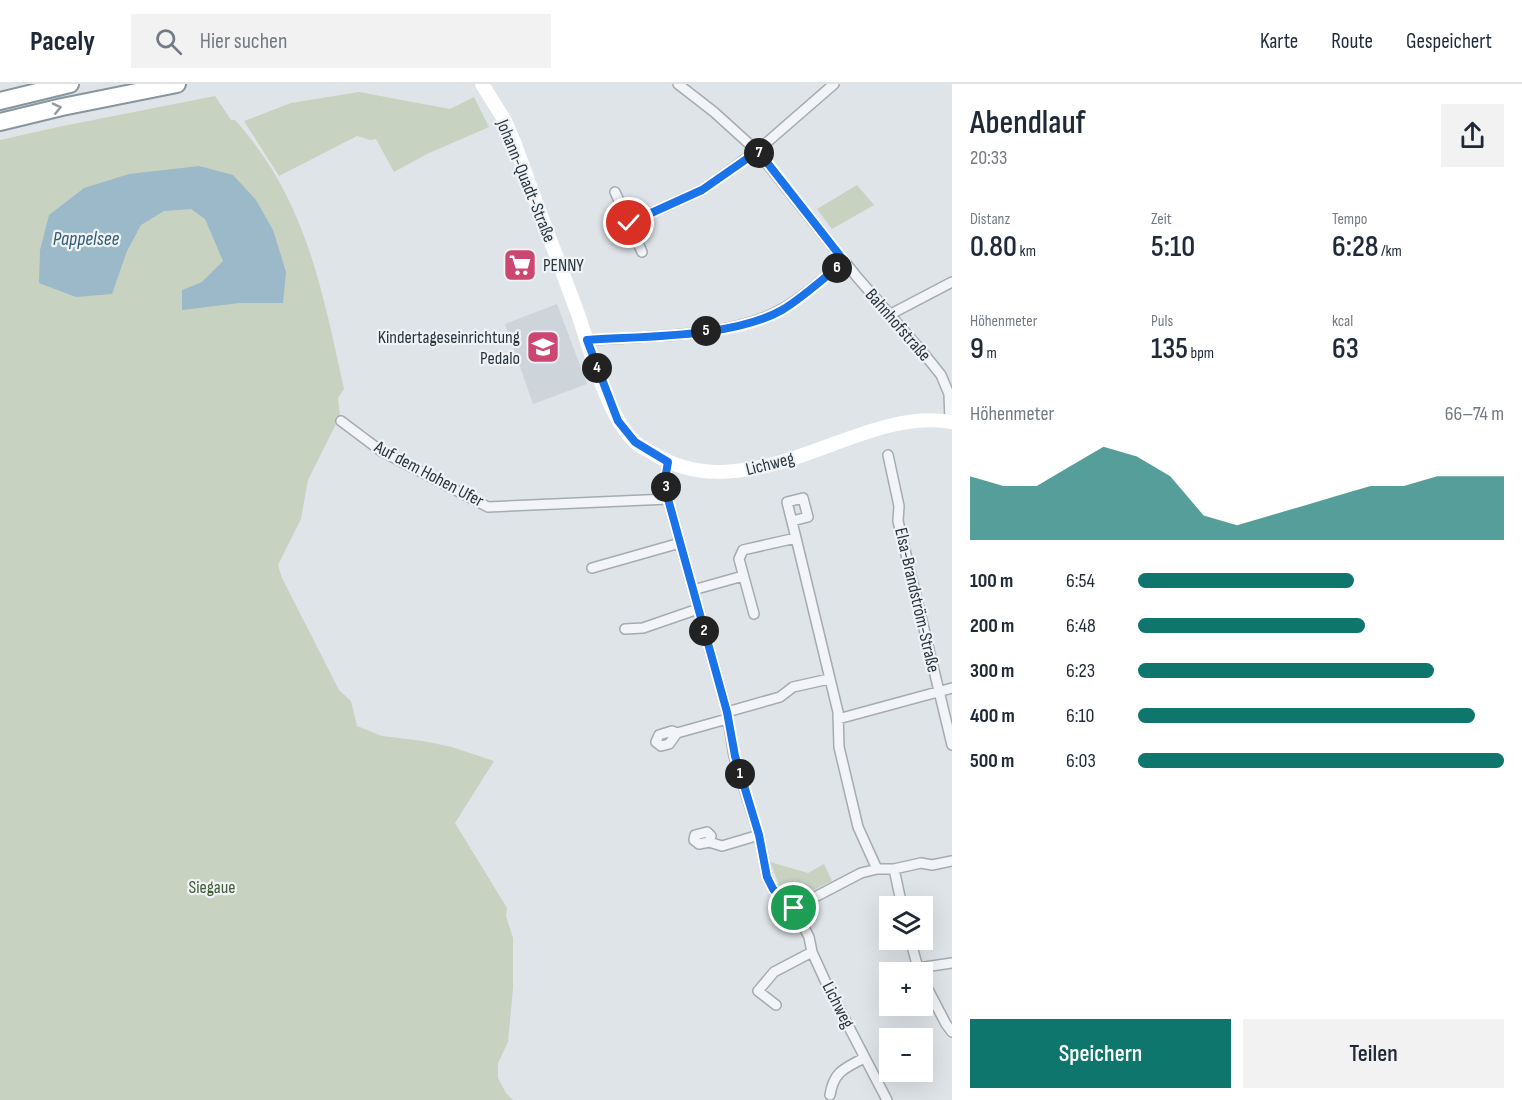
<!DOCTYPE html>
<html lang="de">
<head>
<meta charset="utf-8">
<style>
  body { margin:0; font-family:"Sofia Sans Condensed",sans-serif; background:#f2f2f3; color:#1f2937; height:100vh; display:flex; flex-direction:column; font-size:22px; white-space:nowrap }
  * { box-sizing:border-box; margin:0 }
  p { font-size:20px; color:#747a83 }
  .icon { flex:none; width:33px; height:33px; fill:none; stroke:currentColor; stroke-width:2; stroke-linecap:round; stroke-linejoin:round }
  .map { position:relative; flex:1; overflow:hidden }
  .sheet { display:flex; flex-direction:column; background:#fff; width:570px }
  .sheet>* { flex:none }
  .buttons { position:absolute; left:879px; top:812px; display:grid; gap:12px }
  .buttons a { display:grid; place-items:center; width:54px; height:54px; border-radius:0px; background:#fff; box-shadow:0 6px 24px #0002; font-size:30px }
  .pin { position:absolute; display:grid; place-items:center; width:51px; height:51px; color:#fff; margin:-26px; border:3px solid #fff; border-radius:50%; box-shadow:0 2px 6px #0007 }
  .km { position:absolute; width:30px; height:30px; margin:-15px; border-radius:50%; background:#222; color:#fff; font-size:16px; line-height:30px; text-align:center }
  .round { display:grid; place-items:center; flex:none; width:63px; height:63px; border-radius:0px; background:#f2f2f3 }
  .overview { display:flex; align-items:center; justify-content:space-between; height:102px; padding:0 18px }
  h1 { font-size:33px; font-weight:600; line-height:45px }
  .figures { display:grid; grid-template-columns:repeat(3,1fr); gap:9px; height:102px; padding:6px 18px }
  .figures div { display:grid; align-content:center }
  .figures b { font-size:30px; font-weight:600 }
  .figures small { font-size:16px; font-weight:400 }
  .figures p { font-size:16px }
  .chart { height:168px; padding:12px 18px }
  .chart p { display:flex; justify-content:space-between }
  .chart svg { width:100%; height:108px; margin-top:6px; fill:#0f766e; opacity:.7 }
  .action { display:flex; gap:12px; margin-top:auto; padding:12px 18px }
  .action a { flex:1; height:69px; border-radius:0px; background:#0f766e; color:#fff; font-size:24px; font-weight:600; line-height:69px; text-align:center }
  .action a+a { background:#f2f2f3; color:#1f2937 }
  ul { padding:0 18px; list-style:none; font-size:20px }
  li { display:grid; grid-template-columns:96px 72px 1fr; align-items:center; height:45px }
  li i { height:15px; border-radius:8px; background:#0f766e }
  header { display:flex; align-items:center; gap:36px; box-sizing:border-box; height:84px; padding:0 30px; background:#fff; border-bottom:2px solid #e0e1e3 }
  header strong { font-size:28px }
  nav { display:flex; gap:33px; margin-inline-start:auto; font-size:21px }
  .search { width:420px; height:54px; background:#f2f2f3; display:flex; align-items:center; gap:15px; box-sizing:border-box; padding:0 21px; border-radius:0px; color:#747a83; font-size:22px }
  main { display:flex; flex:1; min-height:0 }
  .map>svg:first-child { display:block }
  .built { fill:#cdd4da }
  .green { fill:#c8d2c1 }
  .water { fill:#9bb9c8 }
  .lines { fill:none; stroke-linecap:round; stroke-linejoin:round }
  .minor-casing { stroke:#a4acb2; stroke-width:12 }
  .motorway-casing { stroke:#87959f; stroke-width:20 }
  .minor { stroke:#f2f4f7; stroke-width:9 }
  .secondary { stroke:#fff; stroke-width:14 }
  .motorway { stroke:#fff; stroke-width:16 }
  .oneway { stroke:#949a9f }
  .route-casing { stroke:#fff; stroke-width:12 }
  .route { stroke:#1a73e8; stroke-width:8 }
  .labels { text-anchor:middle; dominant-baseline:central; stroke-width:4.5; stroke-linejoin:round; paint-order:stroke }
  .street-label { font-size:18px; fill:#28353f; stroke:#eff3f6 }
  .poi-label { font-size:18px; fill:#28353f; stroke:#eff3f6; text-anchor:start }
  .park-label { font-size:18px; fill:#435b36; stroke:#eff3f6 }
  .water-label { font-size:20px; font-style:italic; fill:#335b72; stroke:#eff3f6 }
</style>
</head>
<body>
<header>
<strong>Pacely</strong>
<div class="search"><svg class="icon" aria-label="search" viewBox="0 0 24 24"><circle cx="10" cy="10" r="6"/><path d="M15 15l6 6"/></svg>Hier suchen</div>
<nav><a>Karte</a><a>Route</a><a>Gespeichert</a></nav>
</header>
<main>
<div class="map">
<svg width="952" height="1016" viewBox="0 0 952 1016">
  <rect width="100%" height="100%" fill="#dfe4e8"/>
  <path class="built" d="M 557,220 L 587,300 L 533,320 L 505,240 Z"/>
  <path class="green" d="M 359,8 L 450,25 L 474,13 L 489,43 L 427,70 L 394,88 L 376,55 L 370,56 L 357,52 L 279,92 L 244,37 L 291,19 Z
    M 215,12 L 231,36 L 235,36 C 306,115 322,205 344,305 L 338,314 L 340,332 L 308,396 L 301,435 L 278,481 L 282,494 L 339,606 L 351,617 L 357,642 L 382,652 L 423,657 L 452,663 L 494,677 L 455,739 L 507,824 L 506,832 L 513,854 L 513,904 L 508,958 L 498,979 L 498,994 L 506,1009 L 513,1016 L 0,1016 L 0,56 L 58,43 Z
    M 857,101 L 874,121 L 832,145 L 817,125 Z
    M 770,778 L 808,789 L 824,780 L 832,797 L 799,813 L 789,812 L 779,801 Z"/>
  <path class="water" d="M 199,82 L 233,91 L 256,116 L 273,146 L 286,188 L 283,219 L 240,219 L 182,226 L 182,206 L 202,198 L 223,177 L 205,135 L 191,125 L 164,127 L 141,141 L 127,167 L 112,210 L 76,213 L 39,199 L 40,166 L 49,131 L 84,104 L 129,90 Z"/>
  <g class="lines">
    <defs>
      <path id="minor" d="M 678,0 L 714,28 L 757,67 L 857,193 L 925,271 L 941,291 L 949,310 L 950,337
        M 615,108 L 629,139
        M 642,168 L 629,139 L 702,106 L 757,67 L 834,0
        M 889,231 L 952,198
        M 587,256 C 643,252 733,254 782,225 C 804,213 824,193 845,178
        M 341,337 L 381,367 L 488,423 L 668,415
        M 888,371 L 899,422 L 898,437 L 952,661
        M 668,378 L 665,395 L 668,415 L 727,628 L 734,672 L 759,751 L 767,793 L 773,805 L 781,814 L 794,824 L 809,853 L 812,868 L 828,903 L 887,1016
        M 792,437 L 808,433 L 803,414 L 787,418 L 796,454
        M 592,484 L 680,459
        M 693,506 L 743,492
        M 754,530 L 739,475 L 743,466 L 796,454 L 838,628 L 839,663 L 858,743 L 877,785
        M 625,545 L 643,544 L 698,525
        M 727,628 L 780,613 L 793,603 L 829,595
        M 838,635 L 952,604
        M 677,649 L 669,660 L 661,662 L 656,658 L 659,651 L 672,647 L 677,649 L 727,635
        M 709,758 L 699,760 L 694,756 L 695,751 L 707,748 L 711,752 L 709,758 L 722,762 L 759,751
        M 894,785 L 902,822
        M 794,824 L 861,789 L 877,785 L 894,785 L 921,779 L 932,781 L 952,777
        M 910,855 L 918,884 L 952,879
        M 922,894 L 946,940 L 952,948
        M 776,921 L 758,907 L 774,888 L 812,868
        M 830,1011 C 834,987 844,985 864,974"/>
      <path id="motorway" d="M 0,17 L 70,0
        M 0,38 L 62,23 L 177,0"/>
    </defs>
    <use href="#minor" class="minor-casing"/>
    <use href="#motorway" class="motorway-casing"/>
    <use href="#minor" class="minor"/>
    <path class="secondary" d="M 482,0 L 505,37 L 515,60 C 535,117 557,173 578,230 C 590,265 608,334 635,358 C 640,363 648,366 654,370 C 695,395 738,390 781,378 C 835,363 895,328 952,338"/>
    <use href="#motorway" class="motorway"/>
  </g>
  <defs><path id="oneway-chevron" d="M-2-3.5L2.5 0L-2 3.5" fill="none" stroke-width="1.6" stroke-linecap="round" stroke-linejoin="round" transform="scale(1.5)"/></defs>
  <use class="oneway" href="#oneway-chevron" transform="translate(57 24) rotate(-13)"/>
  <g class="lines">
    <defs>
      <path id="route" d="M 629,139 L 702,106 L 758,67 L 845,178 C 824,193 804,213 782,226 C 733,254 643,252 587,256 L 618,337 L 635,358 L 668,378 L 665,395 L 668,415 L 727,628 L 735,672 L 759,751 L 767,793 L 773,805 L 781,814 L 794,824"/>
    </defs>
    <use href="#route" class="route-casing"/>
    <use href="#route" class="route"/>
  </g>
  <defs>
    <symbol id="supermarket-square" viewBox="-11 -11 22 22"><rect x="-9" y="-9" width="18" height="18" rx="4" fill="#cc4672" stroke="#eff3f6"/><path d="M-6-5.5h2.5l.6 2H6L4.5 2H-2.5L-4.4-4H-6ZM-1.5 3.2a1.3 1.3 0 1 0 .1 0ZM3 3.2a1.3 1.3 0 1 0 .1 0Z" fill="#fff"/></symbol>
    <symbol id="school-square" viewBox="-11 -11 22 22"><rect x="-9" y="-9" width="18" height="18" rx="4" fill="#cc4672" stroke="#eff3f6"/><path d="M0-5L7-2L0 1L-7-2ZM-4 1L0 2.5L4 1V4Q0 6-4 4Z" fill="#fff"/></symbol>
  </defs>
  <g fill-rule="evenodd">
    <use href="#supermarket-square" x="501" y="162" width="38" height="38"/>
    <use href="#school-square" x="524" y="244" width="38" height="38"/>
  </g>
  <g class="labels">
    <g class="street-label">
      <text transform="translate(526 97) rotate(68)">Johann-Quadt-Straße</text>
      <text transform="translate(898 241) rotate(49)">Bahnhofstraße</text>
      <text transform="translate(770 380) rotate(-14)">Lichweg</text>
      <text transform="translate(429 390) rotate(28)">Auf dem Hohen Ufer</text>
      <text transform="translate(917 516) rotate(77)">Elsa-Brandström-Straße</text>
      <text transform="translate(838 921) rotate(63)">Lichweg</text>
    </g>
    <g class="poi-label">
      <text x="543" y="181">PENNY</text>
      <text x="520" y="253" text-anchor="end">Kindertageseinrichtung<tspan x="520" dy="21">Pedalo</tspan></text>
    </g>
    <g class="park-label">
      <text x="212" y="803">Siegaue</text>
    </g>
    <g class="water-label">
      <text x="86" y="155">Pappelsee</text>
    </g>
  </g>
</svg>
<div class="buttons">
<a><svg class="icon" aria-label="layers" viewBox="0 0 24 24"><path d="M12 4l9 5-9 5-9-5zM3 14l9 5 9-5"/></svg></a>
<a>+</a>
<a>−</a>
</div>
<div class="pin" style="left:794px;top:824px;background:#1e9e55"><svg class="icon" aria-label="arrive" viewBox="0 0 24 24"><path d="M6 21V4h12l-3 4 3 4H6"/></svg></div>
<div class="pin" style="left:629px;top:139px;background:#d93025"><svg class="icon" aria-label="check" viewBox="0 0 24 24"><path d="M5 12l5 5 9-10"/></svg></div>
<b class="km" style="left:740px;top:690px">1</b>
<b class="km" style="left:704px;top:547px">2</b>
<b class="km" style="left:666px;top:403px">3</b>
<b class="km" style="left:597px;top:284px">4</b>
<b class="km" style="left:706px;top:247px">5</b>
<b class="km" style="left:837px;top:184px">6</b>
<b class="km" style="left:759px;top:69px">7</b>
</div>
<section class="sheet">
<div class="overview"><div><h1>Abendlauf</h1><p>20:33</p></div><a class="round"><svg class="icon" aria-label="share" viewBox="0 0 24 24"><path d="M12 15V3M7 8l5-5 5 5M5 13v7h14v-7"/></svg></a></div>
<div class="figures">
<div><p>Distanz</p><b>0.80<small> km</small></b></div>
<div><p>Zeit</p><b>5:10</b></div>
<div><p>Tempo</p><b>6:28<small> /km</small></b></div>
</div>
<div class="figures">
<div><p>Höhenmeter</p><b>9<small> m</small></b></div>
<div><p>Puls</p><b>135<small> bpm</small></b></div>
<div><p>kcal</p><b>63</b></div>
</div>
<div class="chart"><p><span>Höhenmeter</span>66–74 m</p>
<svg viewBox="0 0 160 44" preserveAspectRatio="none"><path d="M0 44V18L10 22L20 22L30 14L40 6L50 10L60 18L70 34L80 38L90 34L100 30L110 26L120 22L130 22L140 18L150 18L160 18V44z"/></svg>
</div>
<ul>
<li><b>100 m</b>6:54<i style="width:59%"></i></li>
<li><b>200 m</b>6:48<i style="width:62%"></i></li>
<li><b>300 m</b>6:23<i style="width:81%"></i></li>
<li><b>400 m</b>6:10<i style="width:92%"></i></li>
<li><b>500 m</b>6:03<i style="width:100%"></i></li>
</ul>
<div class="action"><a>Speichern</a><a>Teilen</a></div>
</section>
</main>
</body>
</html>
